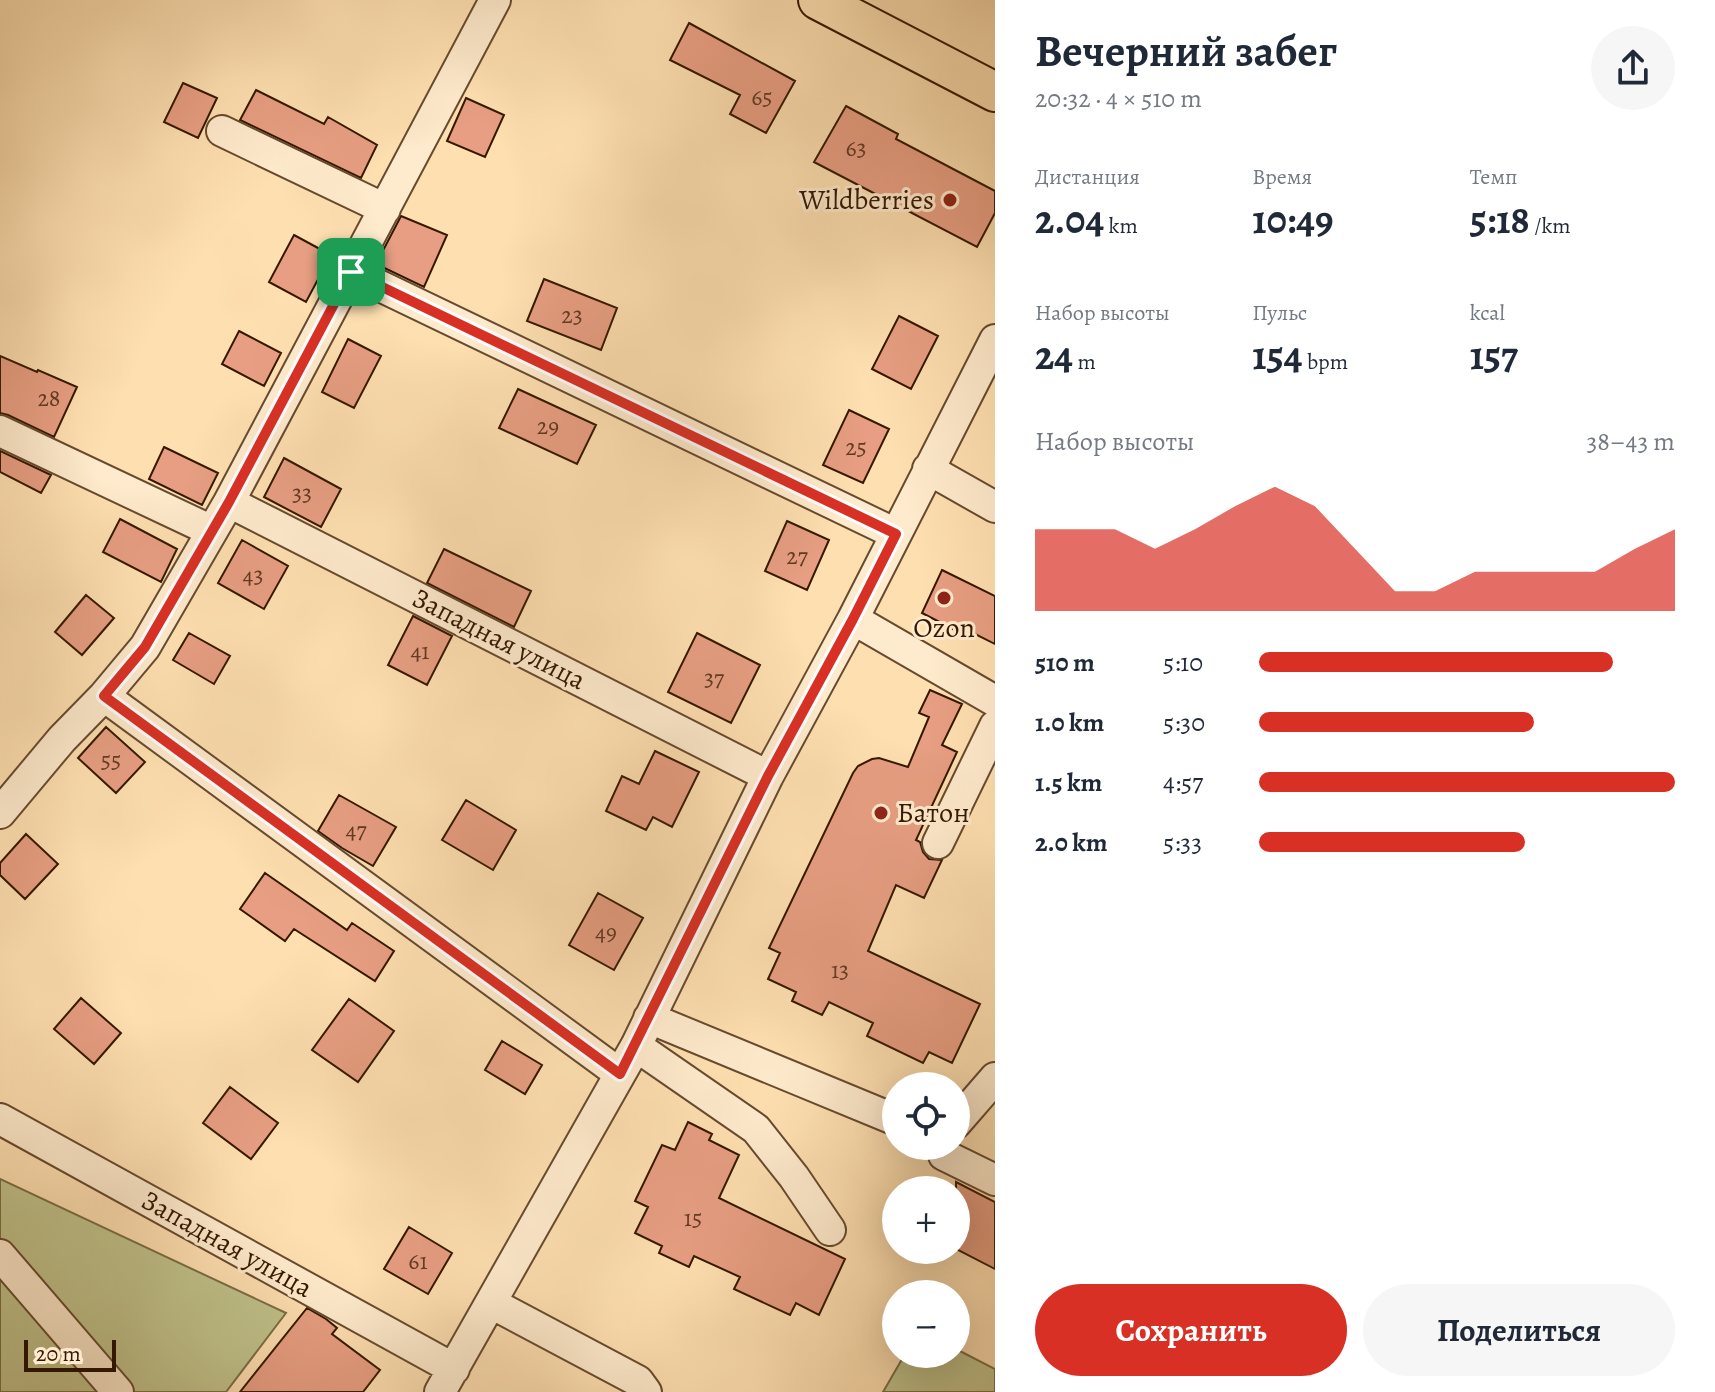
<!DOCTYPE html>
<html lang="ru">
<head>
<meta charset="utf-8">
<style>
  body { margin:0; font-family:Alegreya,serif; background:#f6f6f7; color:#1f2937; height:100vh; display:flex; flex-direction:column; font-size:30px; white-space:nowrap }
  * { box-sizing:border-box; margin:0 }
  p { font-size:26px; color:#747a83 }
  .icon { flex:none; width:44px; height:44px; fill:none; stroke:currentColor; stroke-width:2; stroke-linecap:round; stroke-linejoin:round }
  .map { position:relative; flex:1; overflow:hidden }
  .side { display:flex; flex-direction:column; background:#fff; width:720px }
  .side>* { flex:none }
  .buttons { position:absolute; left:882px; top:1072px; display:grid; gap:16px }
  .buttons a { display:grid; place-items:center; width:88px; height:88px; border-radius:50%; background:#fff; box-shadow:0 8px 32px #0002; font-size:40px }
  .scale { position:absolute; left:24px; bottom:20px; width:92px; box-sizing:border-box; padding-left:8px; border:4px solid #351802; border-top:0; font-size:22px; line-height:28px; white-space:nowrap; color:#351802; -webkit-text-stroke:6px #feeacc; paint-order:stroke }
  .pin { position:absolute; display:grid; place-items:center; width:68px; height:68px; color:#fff; margin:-34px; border-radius:16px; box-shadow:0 4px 12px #0006 }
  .round { display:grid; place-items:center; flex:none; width:84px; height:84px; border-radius:42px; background:#f6f6f7 }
  .summary { display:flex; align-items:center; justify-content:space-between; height:136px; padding:0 40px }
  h1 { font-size:44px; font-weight:700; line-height:60px }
  .figures { display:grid; grid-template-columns:repeat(3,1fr); gap:12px; height:136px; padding:8px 40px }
  .figures div { display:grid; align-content:center }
  .figures b { font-size:40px; font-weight:700 }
  .figures small { font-size:22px; font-weight:400 }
  .figures p { font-size:22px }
  .chart { height:224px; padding:16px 40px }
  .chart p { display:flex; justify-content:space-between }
  .chart svg { width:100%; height:144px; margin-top:8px; fill:#d93025; opacity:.7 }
  .action { display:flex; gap:16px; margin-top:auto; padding:16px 40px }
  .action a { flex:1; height:92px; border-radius:48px; background:#d93025; color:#fff; font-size:32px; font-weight:700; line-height:92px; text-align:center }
  .action a+a { background:#f6f6f7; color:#1f2937 }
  ul { padding:0 40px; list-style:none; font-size:26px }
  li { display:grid; grid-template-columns:128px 96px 1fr; align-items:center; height:60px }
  li i { height:20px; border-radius:10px; background:#d93025 }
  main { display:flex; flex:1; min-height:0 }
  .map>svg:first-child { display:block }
  .green { fill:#c0c28b; stroke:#7a6d46; stroke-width:2 }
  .building { fill:#e79e82; stroke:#351802; stroke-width:2 }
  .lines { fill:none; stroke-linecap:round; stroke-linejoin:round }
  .minor-casing { stroke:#674a2e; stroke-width:34 }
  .major-casing { stroke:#351802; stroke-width:42 }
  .minor { stroke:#feeacc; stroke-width:30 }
  .major { stroke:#fedfb0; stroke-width:38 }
  .route-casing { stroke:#fff; stroke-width:16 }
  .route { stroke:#d93025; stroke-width:10 }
  .poi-dot { fill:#8f2418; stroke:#feeacc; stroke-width:3 }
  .labels { text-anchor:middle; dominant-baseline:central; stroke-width:6; stroke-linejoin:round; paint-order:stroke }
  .number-label { font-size:24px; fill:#623a22 }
  .poi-label { font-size:28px; fill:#351802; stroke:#feeacc; text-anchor:end }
  .street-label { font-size:28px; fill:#351802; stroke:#feeacc }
</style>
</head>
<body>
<main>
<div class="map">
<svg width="995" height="1392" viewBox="0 0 995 1392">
  <rect width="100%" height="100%" fill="#fedfb0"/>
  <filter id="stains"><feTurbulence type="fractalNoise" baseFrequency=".0025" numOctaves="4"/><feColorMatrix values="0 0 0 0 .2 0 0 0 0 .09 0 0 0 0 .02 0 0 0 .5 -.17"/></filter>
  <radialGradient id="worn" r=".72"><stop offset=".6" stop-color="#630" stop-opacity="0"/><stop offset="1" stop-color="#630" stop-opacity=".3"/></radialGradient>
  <path class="green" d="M 0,1179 L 286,1313 L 226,1392 L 0,1392 Z
    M 956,1349 L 995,1369 L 995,1392 L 883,1392 L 905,1354 L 956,1354 Z"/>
  <path class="building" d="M 689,23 L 795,81 L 766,133 L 730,114 L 740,95 L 670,60 Z
    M 183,83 L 217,98 L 198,138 L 164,122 Z
    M 256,90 L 324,124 L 328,117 L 377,145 L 361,178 L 240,120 Z
    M 466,98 L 504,115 L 485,157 L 447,141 Z
    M 846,106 L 898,134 L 896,139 L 995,191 L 995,213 L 977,247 L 814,162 Z
    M 401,216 L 447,235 L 424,287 L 376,264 Z
    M 294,235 L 331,255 L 306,302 L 269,282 Z
    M 544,279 L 617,308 L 601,350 L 527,321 Z
    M 899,316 L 938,336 L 911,389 L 872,369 Z
    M 239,331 L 281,353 L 264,386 L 222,364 Z
    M 348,339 L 381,356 L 354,408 L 322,392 Z
    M 0,356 L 37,372 L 38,370 L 77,387 L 54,437 L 8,415 L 0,413 Z
    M 518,389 L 596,425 L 577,464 L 499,428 Z
    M 849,410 L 889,429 L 863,483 L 823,465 Z
    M 164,447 L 218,473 L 202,505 L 149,479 Z
    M 0,451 L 51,475 L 41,493 L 0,472 Z
    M 284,458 L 341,489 L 321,527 L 264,497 Z
    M 120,519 L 177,549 L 161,582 L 103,552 Z
    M 787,521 L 829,540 L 807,590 L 765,571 Z
    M 242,540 L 288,566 L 264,609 L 218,583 Z
    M 444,549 L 531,591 L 514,627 L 427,583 Z
    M 942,570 L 995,596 L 995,644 L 957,625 L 955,630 L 922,613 Z
    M 86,595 L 114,618 L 82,655 L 55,632 Z
    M 413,616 L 452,636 L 427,685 L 388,665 Z
    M 189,633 L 230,656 L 214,684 L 173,660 Z
    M 697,633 L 760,665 L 731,723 L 668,692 Z
    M 930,690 L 962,704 L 942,745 L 957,752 L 916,840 L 920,842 L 923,852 L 929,859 L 942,860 L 924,898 L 896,885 L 868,951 L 980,1004 L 952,1063 L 929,1052 L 923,1063 L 867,1036 L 873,1023 L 829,1002 L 822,1015 L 792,1001 L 796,992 L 768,979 L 780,953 L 769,948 L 853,773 L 858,766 L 872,759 L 879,758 L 908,767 L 929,717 L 919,713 Z
    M 106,727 L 145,762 L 116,793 L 78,758 Z
    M 655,751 L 699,772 L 672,827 L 653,817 L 646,830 L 606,811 L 622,776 L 639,784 Z
    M 339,795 L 396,827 L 373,866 L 342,848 L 318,831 Z
    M 466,800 L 516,830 L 493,870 L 442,840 Z
    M 26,834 L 58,864 L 25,899 L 0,875 L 0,863 Z
    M 265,873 L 347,930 L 352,923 L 394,951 L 375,981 L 294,929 L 285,941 L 240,909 Z
    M 598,893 L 643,918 L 614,970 L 569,945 Z
    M 81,998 L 121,1033 L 94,1064 L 54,1029 Z
    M 349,999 L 394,1031 L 358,1082 L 312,1050 Z
    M 502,1041 L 542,1065 L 525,1094 L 485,1070 Z
    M 230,1087 L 278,1123 L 251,1159 L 203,1123 Z
    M 688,1122 L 712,1134 L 709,1140 L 739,1155 L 719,1198 L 845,1259 L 819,1315 L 796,1303 L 790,1315 L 734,1289 L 740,1277 L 694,1256 L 689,1267 L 659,1253 L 662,1246 L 635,1233 L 648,1207 L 635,1201 L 662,1145 L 675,1150 Z
    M 956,1182 L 995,1202 L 995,1269 L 956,1249 Z
    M 409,1227 L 452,1253 L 428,1294 L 384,1269 Z
    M 307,1308 L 326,1319 L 337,1328 L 332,1334 L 380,1370 L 363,1392 L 240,1392 Z"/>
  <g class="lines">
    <defs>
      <path id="minor" d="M 222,131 L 385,209
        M 351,272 L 896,534
        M 0,431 L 212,531
        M 928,469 L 995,507
        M 229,502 L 768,776
        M 853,619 L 995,701
        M 104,696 L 620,1074 L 636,1046 L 756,1129 L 794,1177 L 830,1230
        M 0,813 L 62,739 L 104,696 L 145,647 L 229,502 L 495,0
        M 938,843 L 995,726
        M 649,1018 L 896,1120
        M 0,1119 L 454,1369
        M 956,1123 L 995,1078
        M 943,1146 L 944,1155 L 995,1180
        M 0,1255 L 118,1392
        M 491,1303 L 638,1381 L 646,1392
        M 440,1392 L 636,1046 L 768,776 L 853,619 L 995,340"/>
      <path id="major" d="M 818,0 L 995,92"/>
    </defs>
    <use href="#minor" class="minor-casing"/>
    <use href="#major" class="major-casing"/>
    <use href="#minor" class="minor"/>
    <use href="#major" class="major"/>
  </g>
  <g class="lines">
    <defs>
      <path id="route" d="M 351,272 L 896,534 L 853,619 L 768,776 L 620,1074 L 104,696 L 145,647 L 229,502 Z"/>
    </defs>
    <use href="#route" class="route-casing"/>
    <use href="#route" class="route"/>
  </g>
  <g class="poi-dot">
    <circle cx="950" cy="200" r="8"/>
    <circle cx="944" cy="598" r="8"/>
    <circle cx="881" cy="813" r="8"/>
  </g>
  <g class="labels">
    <g class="number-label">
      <text x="762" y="97">65</text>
      <text x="856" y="148">63</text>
      <text x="572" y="315">23</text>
      <text x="49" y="398">28</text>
      <text x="548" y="426">29</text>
      <text x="856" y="447">25</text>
      <text x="302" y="493">33</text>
      <text x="797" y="556">27</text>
      <text x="253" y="575">43</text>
      <text x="420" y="651">41</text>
      <text x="714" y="678">37</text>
      <text x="111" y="760">55</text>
      <text x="356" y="830">47</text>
      <text x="606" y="932">49</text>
      <text x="840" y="970">13</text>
      <text x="693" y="1218">15</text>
      <text x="418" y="1261">61</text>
    </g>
    <g class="poi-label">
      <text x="934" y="200">Wildberries</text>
      <text x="944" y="628" text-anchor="middle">Ozon</text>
      <text x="897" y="813" text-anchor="start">Батон</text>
    </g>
    <g class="street-label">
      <text transform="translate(499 639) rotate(27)">Западная улица</text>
      <text transform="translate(227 1244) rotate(29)">Западная улица</text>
    </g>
  </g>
  <rect width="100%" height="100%" filter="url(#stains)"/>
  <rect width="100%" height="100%" fill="url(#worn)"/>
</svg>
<div class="buttons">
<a><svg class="icon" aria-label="locate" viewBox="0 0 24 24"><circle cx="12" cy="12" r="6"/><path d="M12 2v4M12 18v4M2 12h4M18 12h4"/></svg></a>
<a>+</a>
<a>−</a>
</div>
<div class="scale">20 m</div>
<div class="pin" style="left:351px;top:272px;background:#1e9e55"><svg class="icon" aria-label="arrive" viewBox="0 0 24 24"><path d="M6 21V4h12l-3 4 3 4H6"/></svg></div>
</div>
<section class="side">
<div class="summary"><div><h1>Вечерний забег</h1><p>20:32 · 4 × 510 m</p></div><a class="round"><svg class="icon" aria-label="share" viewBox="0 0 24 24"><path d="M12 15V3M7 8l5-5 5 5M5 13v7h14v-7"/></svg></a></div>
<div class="figures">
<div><p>Дистанция</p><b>2.04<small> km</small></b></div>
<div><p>Время</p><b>10:49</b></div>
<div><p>Темп</p><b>5:18<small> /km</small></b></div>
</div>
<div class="figures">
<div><p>Набор высоты</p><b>24<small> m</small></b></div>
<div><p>Пульс</p><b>154<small> bpm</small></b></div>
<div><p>kcal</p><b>157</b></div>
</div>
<div class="chart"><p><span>Набор высоты</span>38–43 m</p>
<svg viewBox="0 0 160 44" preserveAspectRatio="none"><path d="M0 44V19L10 19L20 19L30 25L40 19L50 12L60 6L70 12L80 25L90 38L100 38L110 32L120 32L130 32L140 32L150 25L160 19V44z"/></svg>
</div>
<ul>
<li><b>510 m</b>5:10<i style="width:85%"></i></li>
<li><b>1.0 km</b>5:30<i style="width:66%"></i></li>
<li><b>1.5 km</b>4:57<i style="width:100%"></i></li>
<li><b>2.0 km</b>5:33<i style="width:64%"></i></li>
</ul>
<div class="action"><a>Сохранить</a><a>Поделиться</a></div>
</section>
</main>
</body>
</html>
